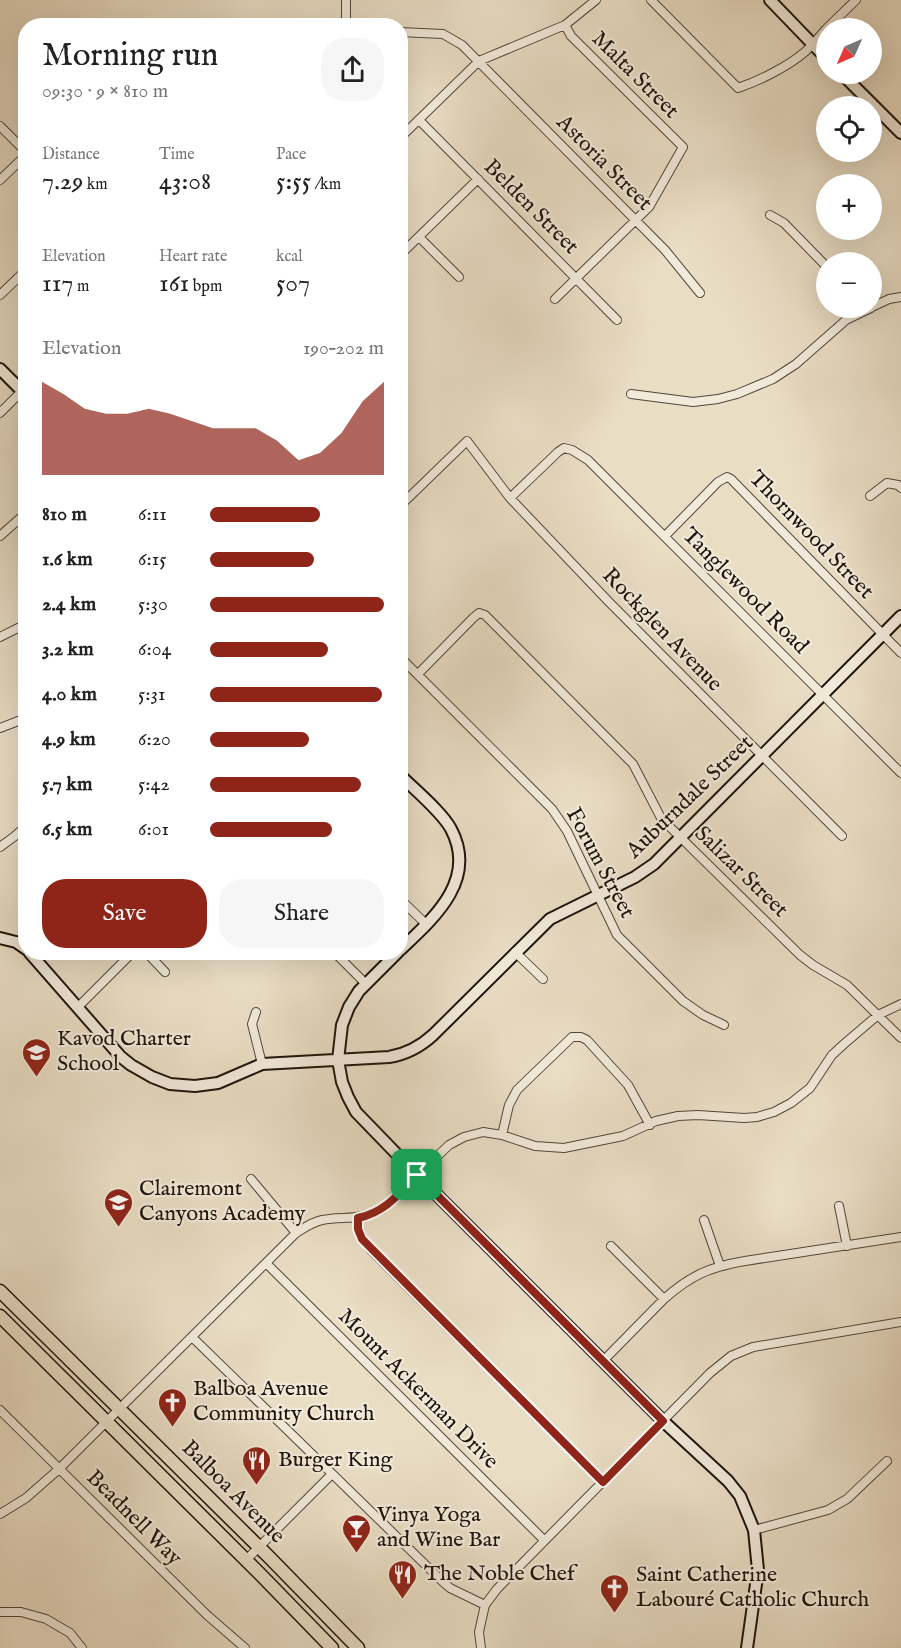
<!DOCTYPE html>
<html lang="en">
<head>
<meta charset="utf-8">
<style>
  body { margin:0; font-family:"IM FELL English",serif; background:#f6f6f6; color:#222; height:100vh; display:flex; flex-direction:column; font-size:22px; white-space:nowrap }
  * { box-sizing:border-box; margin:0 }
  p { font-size:20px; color:#767676 }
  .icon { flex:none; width:33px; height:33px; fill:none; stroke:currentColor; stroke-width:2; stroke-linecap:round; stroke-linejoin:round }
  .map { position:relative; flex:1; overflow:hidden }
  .sheet { position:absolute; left:18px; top:18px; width:390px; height:942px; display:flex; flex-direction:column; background:#fff; border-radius:24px; box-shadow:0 6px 24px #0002 }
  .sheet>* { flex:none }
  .needle { width:39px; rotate:225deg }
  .controls { position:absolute; left:816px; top:18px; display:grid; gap:12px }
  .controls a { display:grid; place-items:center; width:66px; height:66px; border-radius:50%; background:#fff; box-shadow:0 6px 24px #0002; font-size:30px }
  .pin { position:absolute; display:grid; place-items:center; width:51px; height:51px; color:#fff; margin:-26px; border-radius:12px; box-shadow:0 3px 9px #0006 }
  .round { display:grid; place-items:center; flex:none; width:63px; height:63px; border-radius:24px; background:#f6f6f6 }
  .summary { display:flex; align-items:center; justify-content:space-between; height:102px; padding:0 24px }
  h1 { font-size:33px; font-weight:600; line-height:45px }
  .metrics { display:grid; grid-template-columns:repeat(3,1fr); gap:9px; height:102px; padding:6px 24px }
  .metrics div { display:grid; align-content:center }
  .metrics b { font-size:26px; font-weight:600 }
  .metrics small { font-size:16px; font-weight:400 }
  .metrics p { font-size:16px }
  .chart { height:168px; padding:12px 24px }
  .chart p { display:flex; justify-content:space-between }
  .chart svg { width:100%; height:108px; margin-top:6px; fill:#8f2418; opacity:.7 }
  .cta { display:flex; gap:12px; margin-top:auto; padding:12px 24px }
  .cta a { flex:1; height:69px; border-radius:24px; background:#8f2418; color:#fff; font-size:24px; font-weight:600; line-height:69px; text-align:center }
  .cta a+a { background:#f6f6f6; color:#222 }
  ul { padding:0 24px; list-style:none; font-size:20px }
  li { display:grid; grid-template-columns:96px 72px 1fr; align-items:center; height:45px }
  li i { height:15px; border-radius:8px; background:#8f2418 }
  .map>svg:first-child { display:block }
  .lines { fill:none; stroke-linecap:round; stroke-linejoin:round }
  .street-casing { stroke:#51463a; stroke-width:10 }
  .secondary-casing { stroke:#1e140c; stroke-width:14 }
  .primary-casing { stroke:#1e140c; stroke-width:15 }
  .street { stroke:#f1e9d9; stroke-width:8 }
  .secondary { stroke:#f1e9d9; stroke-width:10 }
  .primary { stroke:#e9ddc4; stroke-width:12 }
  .route-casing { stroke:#fff; stroke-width:12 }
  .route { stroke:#8f2418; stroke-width:8 }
  .labels { text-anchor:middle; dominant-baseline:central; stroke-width:4.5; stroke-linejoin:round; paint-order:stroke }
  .street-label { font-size:22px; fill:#1e140c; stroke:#f1e9d9 }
  .poi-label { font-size:22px; fill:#1e140c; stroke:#f1e9d9; text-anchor:start }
</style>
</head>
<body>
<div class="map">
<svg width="901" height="1648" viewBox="0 0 901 1648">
  <rect width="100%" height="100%" fill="#e9ddc4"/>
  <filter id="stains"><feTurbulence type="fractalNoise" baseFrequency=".00333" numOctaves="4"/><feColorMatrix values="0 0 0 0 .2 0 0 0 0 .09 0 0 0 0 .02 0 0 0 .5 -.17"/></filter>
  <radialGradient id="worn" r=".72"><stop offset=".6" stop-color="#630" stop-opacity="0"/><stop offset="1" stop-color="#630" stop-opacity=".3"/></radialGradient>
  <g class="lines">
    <defs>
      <path id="street" d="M 346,0 L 346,26
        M 651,0 L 738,88 C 759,81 789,66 806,51 C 813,44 820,36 826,29
        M 827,28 L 856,0
        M 400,32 L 443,34 L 462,45 L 665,250 L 700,293
        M 419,120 L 617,320
        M 0,126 L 26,152
        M 400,138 L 479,61 L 565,25 L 596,0
        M 0,180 L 26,155
        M 770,215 L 784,223 L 826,266
        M 419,237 L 459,277
        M 400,255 L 478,179
        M 0,295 L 26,270
        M 555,299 L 649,207 L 683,147 L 571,36 L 565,25
        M 872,307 L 889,299 L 901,297
        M 631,394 L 693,402 L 718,399 L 737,394 L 773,379 L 796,364 L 846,320 L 871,308
        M 0,413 L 24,389
        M 870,496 L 887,483 L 898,485 L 901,488
        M 510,498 L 558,452 L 564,448 L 572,450 L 588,460 L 901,773
        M 400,506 L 467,441 L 510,498 L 609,602 L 842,836
        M 0,536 L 26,513
        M 665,536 L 718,482 L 727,477 L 731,479 L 901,653
        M 0,637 L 26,624
        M 400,657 L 552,809 L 567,831 L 617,935 L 683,1001 L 703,1015 L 724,1025
        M 418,674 L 473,618 L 479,613 L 485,615 L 633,764 L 661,818 L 673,830 L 800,955 L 813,965 L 847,985 L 901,1038
        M 0,728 L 26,718
        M 0,847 L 15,836 L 26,826
        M 400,899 L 427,925
        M 146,952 L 165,972
        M 334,952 L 366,984
        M 515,952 L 543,979
        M 78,1007 L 133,952
        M 256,1012 L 252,1024 L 262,1064
        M 502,1135 L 509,1105 L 517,1090 L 572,1037 L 581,1037 L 587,1040 L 628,1085 L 650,1125
        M 251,1179 L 296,1233
        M 839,1206 L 847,1246
        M 358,1218 C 358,1232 362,1239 371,1250 L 603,1482
        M 704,1220 L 720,1266
        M 611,1246 L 664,1299
        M 266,1263 L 544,1540
        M 192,1337 L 442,1581 L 450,1588 L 485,1605
        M 603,1361 L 664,1299 C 691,1275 710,1267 745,1261 L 901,1237
        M 0,1410 L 207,1615 L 245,1648
        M 0,1514 L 26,1498 L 59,1469 L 296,1233 C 304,1228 312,1222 322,1220 C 345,1216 359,1221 382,1209 L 449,1145 L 464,1137 L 483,1132 L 502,1135 L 535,1146 L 564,1148 L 623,1136 L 656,1121 L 678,1116 L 698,1115 L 744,1118 L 757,1117 L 774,1112 L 791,1103 L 810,1088 L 832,1055 L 844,1044 L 878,1015 L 901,1004
        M 754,1530 L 828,1510 L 847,1499 L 887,1461
        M 246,1560 L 332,1474
        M 0,1612 L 21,1612 L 46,1619 L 70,1633 L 82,1648
        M 481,1648 L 479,1632 L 485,1605 L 497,1589 L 710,1373 L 731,1356 L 753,1347 L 901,1322"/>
      <path id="secondary" d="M 770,0 L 826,58
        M 842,74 L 901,133
        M 0,369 L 26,395
        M 400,775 C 415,790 442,812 451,829 C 478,880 434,918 400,950
        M 0,938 L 16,942 L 26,949
        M 29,952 L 121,1057 L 131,1065 L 152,1077 L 170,1084 L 195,1086 L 218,1083 L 262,1064 L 389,1057 C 407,1054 420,1047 433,1035 L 550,919 L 635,877 L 654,864 L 901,616
        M 398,952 L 359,991 L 349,1007 L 342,1025 L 338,1060 L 342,1082 L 348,1097 L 356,1112 L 417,1175 L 663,1421 L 728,1481 L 740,1496 L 754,1530 L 758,1570 L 747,1648"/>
      <path id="primary" d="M 0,1291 L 268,1556 L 358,1648
        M 0,1316 L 260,1574 L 332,1648"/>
    </defs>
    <use href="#street" class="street-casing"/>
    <use href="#secondary" class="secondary-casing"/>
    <use href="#primary" class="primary-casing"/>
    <use href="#street" class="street"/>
    <use href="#secondary" class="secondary"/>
    <use href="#primary" class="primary"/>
  </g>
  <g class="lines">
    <defs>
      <path id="route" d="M 417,1175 L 663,1421 L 603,1482 L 362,1239 L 358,1229 L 358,1218 C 385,1212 398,1195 417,1175 Z"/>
    </defs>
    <use href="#route" class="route-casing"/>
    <use href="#route" class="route"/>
  </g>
  <defs>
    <symbol id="school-pin" viewBox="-11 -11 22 30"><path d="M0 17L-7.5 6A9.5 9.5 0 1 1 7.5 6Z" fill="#8f2418" stroke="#f1e9d9"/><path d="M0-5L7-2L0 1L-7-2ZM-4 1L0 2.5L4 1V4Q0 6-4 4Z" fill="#fff"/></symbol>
    <symbol id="church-pin" viewBox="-11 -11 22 30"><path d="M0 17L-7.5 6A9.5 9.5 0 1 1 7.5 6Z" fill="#8f2418" stroke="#f1e9d9"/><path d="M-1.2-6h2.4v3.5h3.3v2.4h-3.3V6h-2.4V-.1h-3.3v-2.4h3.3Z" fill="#fff"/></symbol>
    <symbol id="restaurant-pin" viewBox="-11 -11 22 30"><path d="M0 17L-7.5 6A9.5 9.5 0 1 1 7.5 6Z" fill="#8f2418" stroke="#f1e9d9"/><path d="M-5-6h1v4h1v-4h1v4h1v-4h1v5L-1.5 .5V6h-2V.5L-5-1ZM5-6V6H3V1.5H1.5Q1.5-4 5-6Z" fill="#fff"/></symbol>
    <symbol id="bar-pin" viewBox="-11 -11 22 30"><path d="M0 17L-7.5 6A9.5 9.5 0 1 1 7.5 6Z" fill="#8f2418" stroke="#f1e9d9"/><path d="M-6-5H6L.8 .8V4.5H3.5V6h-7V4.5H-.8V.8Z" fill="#fff"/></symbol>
  </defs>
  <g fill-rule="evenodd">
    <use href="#school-pin" x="20" y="1036" width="33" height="45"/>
    <use href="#school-pin" x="102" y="1186" width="33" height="45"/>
    <use href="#church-pin" x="156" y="1386" width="33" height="45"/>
    <use href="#restaurant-pin" x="240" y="1444" width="33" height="45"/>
    <use href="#bar-pin" x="340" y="1512" width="33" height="45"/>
    <use href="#restaurant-pin" x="386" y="1558" width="33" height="45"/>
    <use href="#church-pin" x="598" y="1572" width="33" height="45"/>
  </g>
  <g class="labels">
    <g class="street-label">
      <text transform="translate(635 75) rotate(45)">Malta Street</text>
      <text transform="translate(604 163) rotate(45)">Astoria Street</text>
      <text transform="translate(531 207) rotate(45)">Belden Street</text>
      <text transform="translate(811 535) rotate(46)">Thornwood Street</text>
      <text transform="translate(745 591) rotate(45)">Tanglewood Road</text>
      <text transform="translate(662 630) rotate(46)">Rockglen Avenue</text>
      <text transform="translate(690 797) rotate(-44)">Auburndale Street</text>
      <text transform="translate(600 863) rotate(62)">Forum Street</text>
      <text transform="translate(741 872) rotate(44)">Salizar Street</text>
      <text transform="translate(418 1389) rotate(45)">Mount Ackerman Drive</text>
      <text transform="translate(233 1492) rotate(45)">Balboa Avenue</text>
      <text transform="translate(134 1518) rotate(45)">Beadnell Way</text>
    </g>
    <g class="poi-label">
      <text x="57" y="1039">Kavod Charter<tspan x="57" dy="25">School</tspan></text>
      <text x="139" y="1189">Clairemont<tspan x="139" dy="25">Canyons Academy</tspan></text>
      <text x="193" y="1389">Balboa Avenue<tspan x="193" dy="25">Community Church</tspan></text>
      <text x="278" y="1460">Burger King</text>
      <text x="377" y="1515">Vinya Yoga<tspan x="377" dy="25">and Wine Bar</tspan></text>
      <text x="424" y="1574">The Noble Chef</text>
      <text x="636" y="1575">Saint Catherine<tspan x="636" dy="25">Labouré Catholic Church</tspan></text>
    </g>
  </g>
  <rect width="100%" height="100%" filter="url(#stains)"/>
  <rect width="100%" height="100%" fill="url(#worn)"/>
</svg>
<div class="controls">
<a><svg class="needle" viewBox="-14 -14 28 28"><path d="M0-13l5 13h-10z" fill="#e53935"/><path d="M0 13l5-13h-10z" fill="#767676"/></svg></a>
<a><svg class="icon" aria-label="locate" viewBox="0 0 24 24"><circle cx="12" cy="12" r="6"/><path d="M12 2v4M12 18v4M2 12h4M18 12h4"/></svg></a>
<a>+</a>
<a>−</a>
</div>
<div class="pin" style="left:417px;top:1175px;background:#1e9e55"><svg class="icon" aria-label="arrive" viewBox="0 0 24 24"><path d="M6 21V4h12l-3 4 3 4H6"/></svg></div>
<section class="sheet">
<div class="summary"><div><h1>Morning run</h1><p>09:30 · 9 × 810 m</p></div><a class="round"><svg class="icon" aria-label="share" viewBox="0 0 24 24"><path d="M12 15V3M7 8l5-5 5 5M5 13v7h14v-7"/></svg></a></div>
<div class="metrics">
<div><p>Distance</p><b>7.29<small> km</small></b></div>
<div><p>Time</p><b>43:08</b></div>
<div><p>Pace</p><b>5:55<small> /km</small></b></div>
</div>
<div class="metrics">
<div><p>Elevation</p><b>117<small> m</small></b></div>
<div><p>Heart rate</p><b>161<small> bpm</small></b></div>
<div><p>kcal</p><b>507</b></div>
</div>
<div class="chart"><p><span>Elevation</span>190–202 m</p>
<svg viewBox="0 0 160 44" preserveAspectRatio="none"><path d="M0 44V6L10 11L20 17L30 19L40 19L50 17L60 19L70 22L80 25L90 25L100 25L110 30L120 38L130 35L140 27L150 14L160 6V44z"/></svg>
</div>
<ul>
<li><b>810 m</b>6:11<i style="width:63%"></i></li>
<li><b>1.6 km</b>6:15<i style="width:60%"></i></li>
<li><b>2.4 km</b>5:30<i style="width:100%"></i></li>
<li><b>3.2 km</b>6:04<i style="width:68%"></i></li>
<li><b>4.0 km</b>5:31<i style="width:99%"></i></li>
<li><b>4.9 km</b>6:20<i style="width:57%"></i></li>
<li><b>5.7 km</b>5:42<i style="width:87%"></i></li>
<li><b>6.5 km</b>6:01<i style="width:70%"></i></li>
</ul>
<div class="cta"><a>Save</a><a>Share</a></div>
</section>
</div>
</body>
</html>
